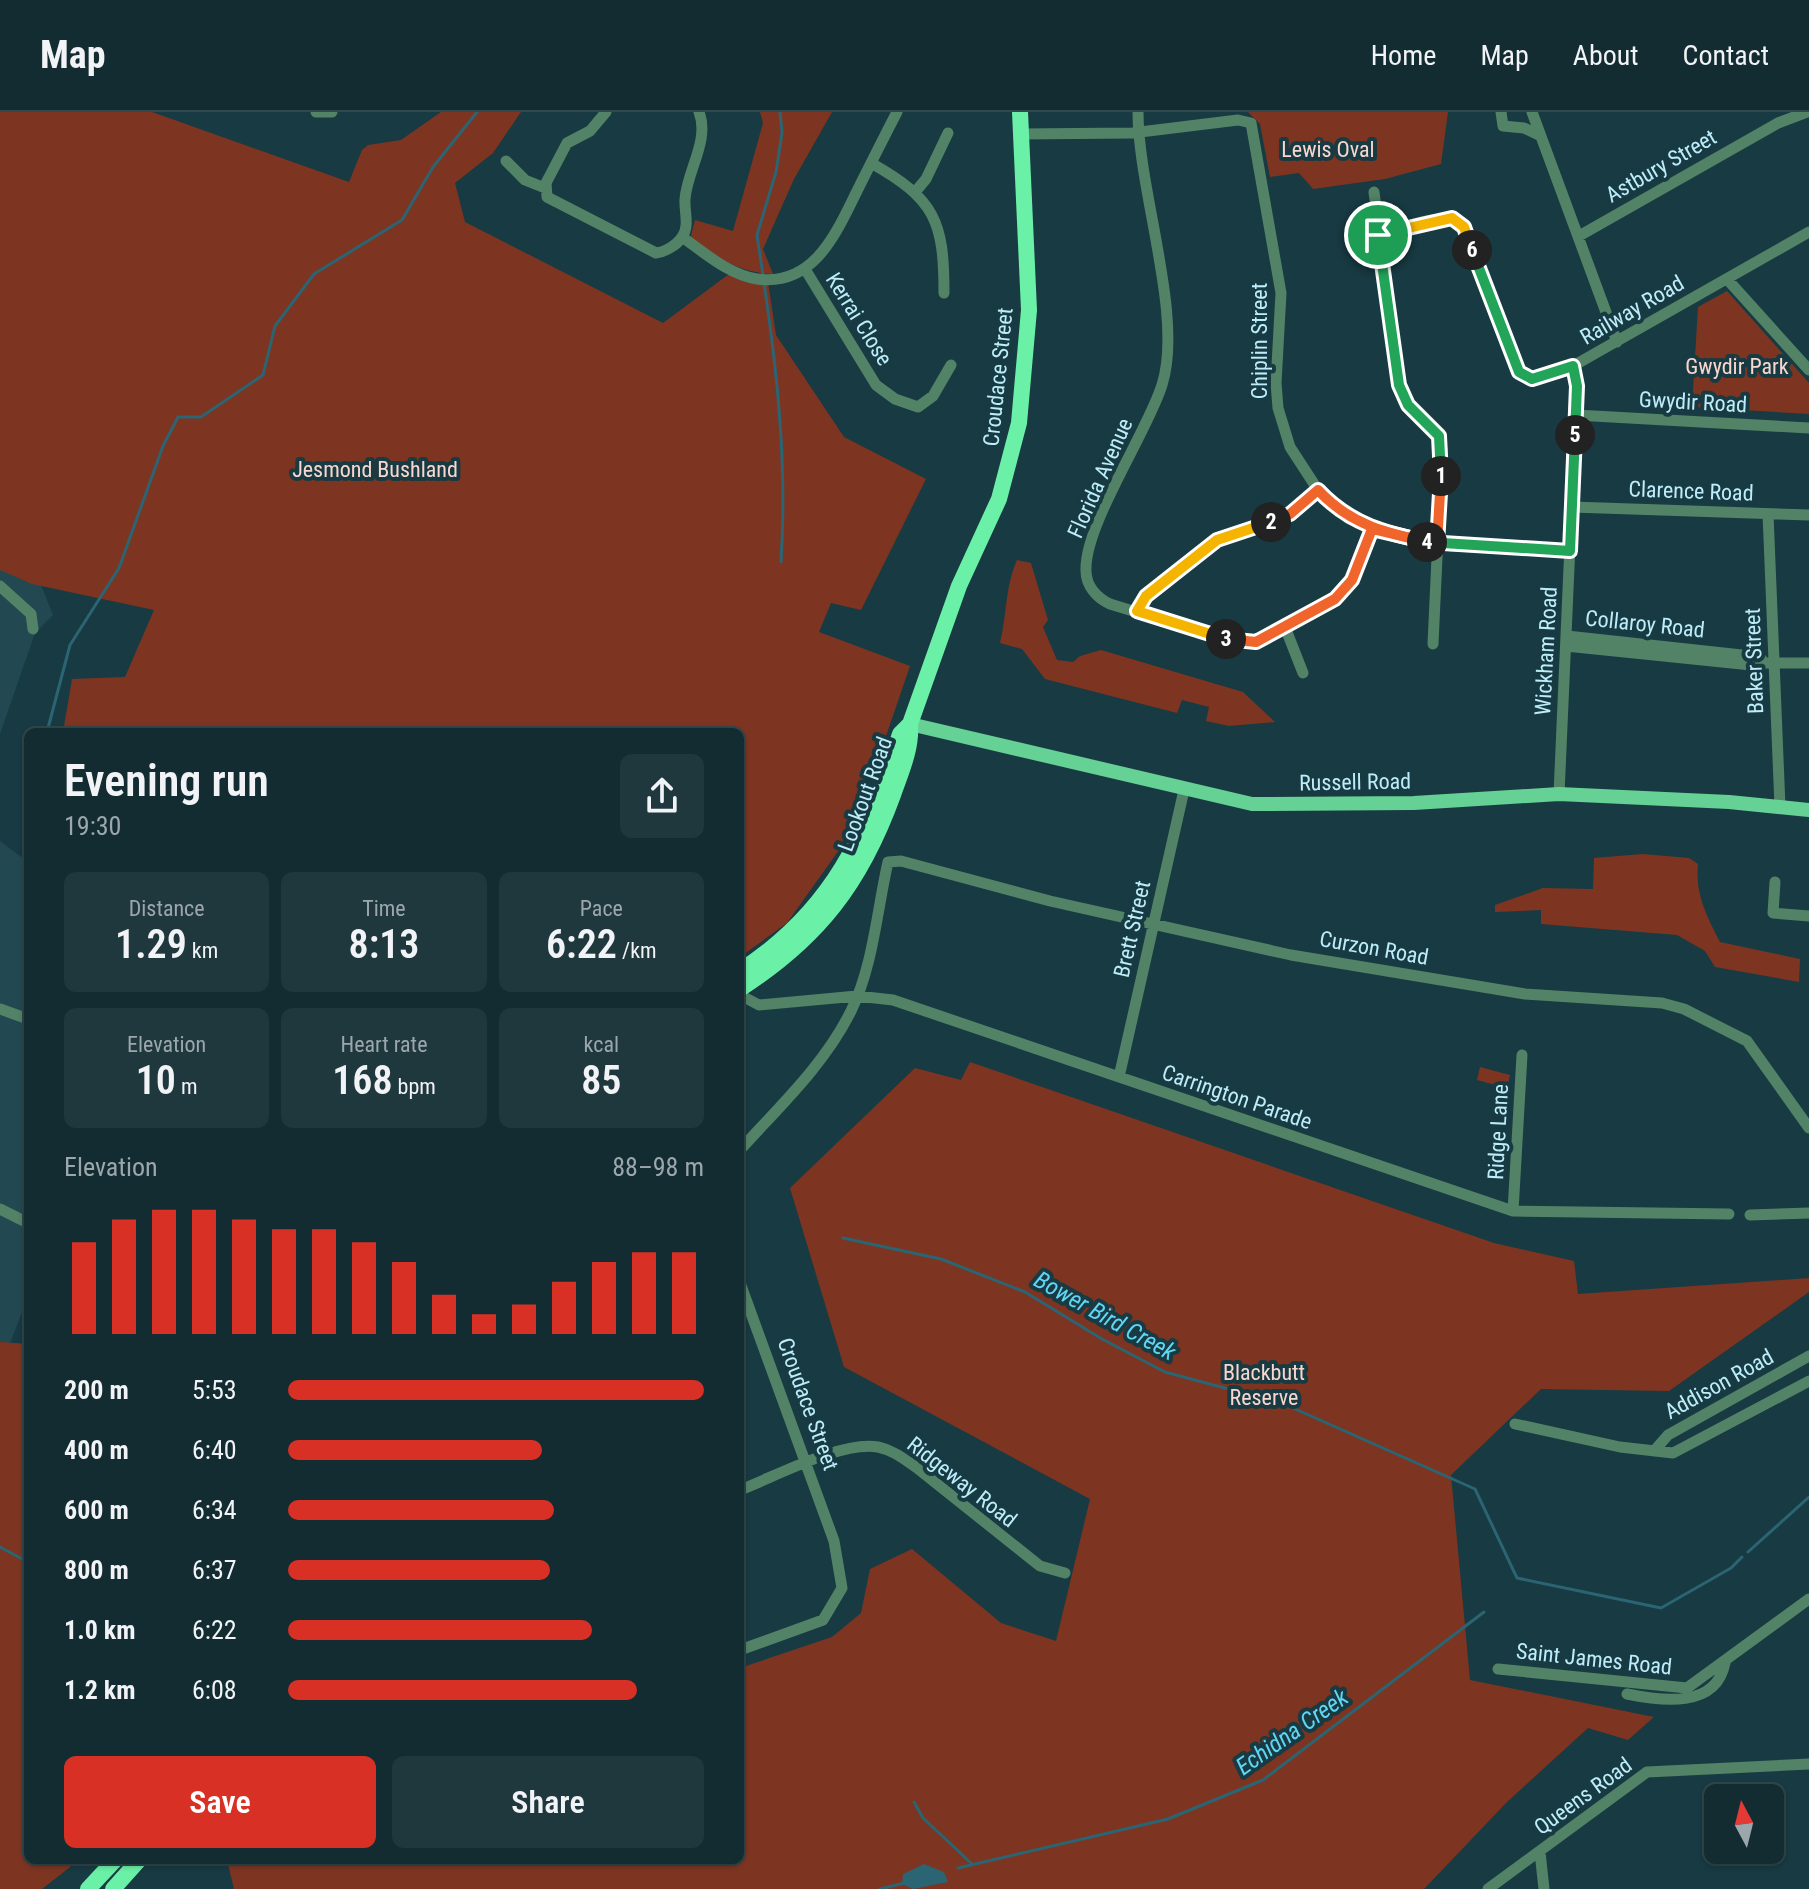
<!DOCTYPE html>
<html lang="en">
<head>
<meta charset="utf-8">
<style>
  body { margin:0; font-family:"Roboto Condensed",sans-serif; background:#1f383e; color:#f1f3f6; height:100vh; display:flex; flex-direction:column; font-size:30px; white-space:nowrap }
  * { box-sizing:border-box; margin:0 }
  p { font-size:26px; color:#9ca7ac }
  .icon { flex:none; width:44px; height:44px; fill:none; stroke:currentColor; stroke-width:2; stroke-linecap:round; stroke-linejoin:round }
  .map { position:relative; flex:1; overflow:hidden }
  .drawer { position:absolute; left:24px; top:616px; width:720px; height:1136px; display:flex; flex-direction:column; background:#122c32; border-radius:12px; box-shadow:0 2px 6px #0004,0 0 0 2px #31484d }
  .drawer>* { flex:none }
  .needle { width:52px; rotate:353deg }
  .controls { position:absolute; left:1704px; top:1672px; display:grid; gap:16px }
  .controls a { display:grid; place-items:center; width:80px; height:80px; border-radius:12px; background:#122c32; box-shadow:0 2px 6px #0004,0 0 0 2px #31484d; font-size:40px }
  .pin { position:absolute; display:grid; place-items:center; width:68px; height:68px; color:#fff; margin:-34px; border:4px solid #fff; border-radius:50%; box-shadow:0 2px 8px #0007 }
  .km { position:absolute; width:40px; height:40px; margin:-20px; border-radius:50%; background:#222; color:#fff; font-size:22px; line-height:40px; text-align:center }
  .round { display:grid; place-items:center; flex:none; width:84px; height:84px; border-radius:12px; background:#1f383e }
  .headline { display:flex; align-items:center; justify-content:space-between; height:136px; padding:0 40px }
  h1 { font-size:44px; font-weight:600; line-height:60px }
  .stats { display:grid; grid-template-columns:repeat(3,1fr); gap:12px; height:136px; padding:8px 40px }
  .stats div { display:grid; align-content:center; border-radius:12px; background:#1f383e; text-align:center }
  .stats b { font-size:40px; font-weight:600 }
  .stats small { font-size:22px; font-weight:400 }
  .stats p { font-size:22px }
  .chart { height:224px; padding:16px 40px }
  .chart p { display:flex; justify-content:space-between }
  .chart svg { width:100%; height:144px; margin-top:8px; stroke:#d93025; stroke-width:6 }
  .action { display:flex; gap:16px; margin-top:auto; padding:16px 40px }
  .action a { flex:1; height:92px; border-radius:12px; background:#d93025; color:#fff; font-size:32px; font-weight:600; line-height:92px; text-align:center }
  .action a+a { background:#1f383e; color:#f1f3f6 }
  ul { padding:0 40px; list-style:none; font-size:26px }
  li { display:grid; grid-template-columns:128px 96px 1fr; align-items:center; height:60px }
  li i { height:20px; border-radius:10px; background:#d93025 }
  header { display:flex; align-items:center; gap:48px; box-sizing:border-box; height:112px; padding:0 40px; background:#122c32; border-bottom:2px solid #31484d }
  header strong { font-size:38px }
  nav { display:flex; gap:44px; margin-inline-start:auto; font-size:28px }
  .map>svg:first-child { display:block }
  .built { fill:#224952 }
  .green { fill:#7d3521 }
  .water { fill:#2b6472 }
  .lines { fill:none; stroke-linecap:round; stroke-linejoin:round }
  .stream { stroke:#2b6472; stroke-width:3 }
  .minor { stroke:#528366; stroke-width:11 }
  .major { stroke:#65d194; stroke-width:14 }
  .highway { stroke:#6af0a7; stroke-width:16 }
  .split-1-casing { stroke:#fff; stroke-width:16 }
  .split-2-casing { stroke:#fff; stroke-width:16 }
  .split-3-casing { stroke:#fff; stroke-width:16 }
  .split-4-casing { stroke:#fff; stroke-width:16 }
  .split-5-casing { stroke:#fff; stroke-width:16 }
  .split-6-casing { stroke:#fff; stroke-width:16 }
  .split-7-casing { stroke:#fff; stroke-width:16 }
  .split-1 { stroke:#22a559; stroke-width:10 }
  .split-2 { stroke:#f0652b; stroke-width:10 }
  .split-3 { stroke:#f5b400; stroke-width:10 }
  .split-4 { stroke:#f0652b; stroke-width:10 }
  .split-5 { stroke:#22a559; stroke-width:10 }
  .split-6 { stroke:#22a559; stroke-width:10 }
  .split-7 { stroke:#f5b400; stroke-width:10 }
  .labels { text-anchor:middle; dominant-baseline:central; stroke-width:8; stroke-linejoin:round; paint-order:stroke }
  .park-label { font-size:22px; fill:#f7d7ce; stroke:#183a42 }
  .street-label { font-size:22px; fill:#bdedfa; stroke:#183a42 }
  .water-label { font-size:24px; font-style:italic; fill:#61d6f4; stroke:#183a42 }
</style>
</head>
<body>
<header>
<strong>Map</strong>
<nav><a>Home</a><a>Map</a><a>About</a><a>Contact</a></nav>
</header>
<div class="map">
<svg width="1809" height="1777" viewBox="0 0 1809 1777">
  <rect width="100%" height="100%" fill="#183a42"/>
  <path class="built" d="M 0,371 L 53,503 L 35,521 L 0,622 Z
    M 0,729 L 28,750 L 28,1201 L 22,1200 L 0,1258 Z"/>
  <path class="green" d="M 0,0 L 152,0 L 349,70 L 362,38 L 368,33 L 401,28 L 441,0 L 521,0 L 493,41 L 455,71 L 465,110 L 663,211 L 729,162 L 768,170 L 776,223 L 844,325 L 926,367 L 861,498 L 831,491 L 819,520 L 910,554 L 884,630 L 839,738 L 787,811 L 740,845 L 740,620 L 63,620 L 72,567 L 125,565 L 154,498 L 32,472 L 0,458 Z
    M 760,0 L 832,0 L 794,67 L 763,137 L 773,162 C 738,161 718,145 690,127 L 695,108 L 733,119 L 763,11 Z
    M 1248,0 L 1448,0 L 1441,52 L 1385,67 L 1313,77 L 1299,61 L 1270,65 L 1260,12 Z
    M 1727,179 L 1809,271 L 1809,302 L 1692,295 L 1698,195 Z
    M 1017,448 L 1031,451 L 1048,508 L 1043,515 L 1057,548 L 1073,550 L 1080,544 L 1101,538 L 1243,580 L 1275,610 L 1229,614 L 1206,609 L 1209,595 L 1182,588 L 1177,601 L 1045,567 L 1022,537 L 1000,531 C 1007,503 1005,475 1017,448 Z
    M 1643,742 L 1689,746 L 1698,752 C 1695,783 1707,804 1720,830 L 1800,847 L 1799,870 L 1715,855 L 1705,839 L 1677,823 L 1541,812 L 1541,798 L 1495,800 L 1495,793 L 1543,776 L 1593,777 L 1594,746 Z
    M 970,950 L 1494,1131 L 1574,1149 L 1578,1182 L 1809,1166 L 1809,1180 L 1669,1279 L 1541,1277 L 1451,1363 L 1470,1568 L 1654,1605 L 1628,1628 L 1588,1616 L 1507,1690 L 1424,1777 L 234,1777 L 227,1748 L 740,1748 L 740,1556 L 832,1525 L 861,1501 L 870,1457 L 912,1437 L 1001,1511 L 1056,1529 L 1090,1387 L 844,1255 L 790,1076 L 915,956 L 961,968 Z
    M 1480,955 L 1510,963 L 1507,976 L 1477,968 Z
    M 0,1230 L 28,1232 L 28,1748 L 79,1748 L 42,1777 L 0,1777 Z"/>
  <path class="water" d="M 924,1752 L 944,1760 L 948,1770 L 913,1777 L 902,1772 L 903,1762 Z"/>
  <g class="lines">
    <path class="stream" d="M 763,163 L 757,123 L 776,60 L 782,21 L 780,0
      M 764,171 C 778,265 787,355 781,450
      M 47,620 L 70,533 L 119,456 L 163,334 L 178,305 L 201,305 L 263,263 L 275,214 L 314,162 L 402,108 L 433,55 L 477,0
      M 843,1126 L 941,1147 L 1025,1180 L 1102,1227 L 1165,1260 L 1284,1292 L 1475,1377 L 1517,1466 L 1661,1496 L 1731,1456 L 1742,1445
      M 0,1435 L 28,1450
      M 1748,1440 L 1809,1385
      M 914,1690 L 923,1706 L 971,1751
      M 958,1756 L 1168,1707 L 1263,1668 L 1484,1500
      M 880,1777 L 904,1771"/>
    <path class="minor" d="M 316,0 L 332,0
      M 606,0 L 590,19 L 567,31 L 546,71 L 547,85 L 656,141 C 665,140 677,133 682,125 C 690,114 684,99 685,87 C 687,59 710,28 699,0
      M 1138,0 C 1138,79 1184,204 1162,273 C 1147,321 1084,413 1086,459 C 1086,474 1097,486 1110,492 L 1231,529 L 1256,530 L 1342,482 L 1352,468 L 1372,417
      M 1501,0 L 1503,14 L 1524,16 L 1541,24
      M 1532,0 L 1617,230
      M 1020,22 L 1132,21 L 1238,8 L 1251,11 L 1281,181 L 1276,271 L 1278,296 L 1290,335 L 1318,378 L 1349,407 L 1384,421 L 1452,434 L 1570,439
      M 506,49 L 525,68 L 545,76
      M 871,51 C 935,87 944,109 944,181
      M 916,79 L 926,67 L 948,21
      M 1374,80 L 1399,273 C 1408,300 1438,311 1442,337 L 1433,532
      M 1378,123 C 1401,117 1445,96 1464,115 L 1515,255 L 1532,267 L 1573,254 L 1809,120
      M 1579,124 L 1778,11 L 1807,0
      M 682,125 C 705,141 729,163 757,167 C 815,175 837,119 858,77 C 871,51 884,25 897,0
      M 805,157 L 876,273 L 895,287 L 918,295 L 933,284 L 951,253
      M 1727,167 L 1809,258
      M 1576,303 L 1809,316
      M 1572,395 L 1809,403
      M 1768,402 L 1780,695
      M 0,474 L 31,502 L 33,517
      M 1137,499 L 1146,484 L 1217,428 L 1283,406 L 1318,378
      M 1285,515 L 1303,561
      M 1567,524 L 1760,545 L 1764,551
      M 1566,534 L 1761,554 L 1764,551 L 1809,551
      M 1559,682 L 1577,274 L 1573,254
      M 1775,770 L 1773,801 L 1809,804
      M 740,883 L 759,893 L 857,884 L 893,888 L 1513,1099 L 1729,1102
      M 0,897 L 28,907
      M 1119,965 L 1184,678
      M 740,1038 C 779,995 825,952 851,899 C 873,855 877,798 888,750 L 901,749 L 1050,789 L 1291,843 L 1525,882 L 1662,891 L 1684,897 L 1747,929 L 1809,1016
      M 0,1097 L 28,1111
      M 1513,1099 L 1522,943
      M 1750,1103 L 1809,1101
      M 740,1171 L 834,1429 L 842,1476 L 823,1508 L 740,1538
      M 1515,1312 L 1620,1335 L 1673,1341 L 1809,1269
      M 1654,1339 L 1668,1323 L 1809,1244
      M 740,1378 C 774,1365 843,1328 878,1335 C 893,1338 904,1347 917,1356 L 1040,1454 L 1065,1461
      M 1498,1557 L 1687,1576 L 1809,1487
      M 1627,1582 C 1661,1589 1716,1597 1725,1551
      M 1540,1740 L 1544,1777
      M 1488,1777 L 1647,1660 L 1809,1652"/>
    <path class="major" d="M 910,612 L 1252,692 L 1414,691 L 1559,682 L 1729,690 L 1809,698"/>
    <path class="highway" d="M 740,859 C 834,798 865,723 900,622 L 910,612
      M 740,877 C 819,826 861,771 893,683 C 901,660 912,636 910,612 L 959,474 L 999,387 L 1019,311 L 1029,198 L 1020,0
      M 88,1777 L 115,1748
      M 113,1777 L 139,1748"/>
  </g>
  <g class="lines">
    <defs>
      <path id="split-1" d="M 1378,123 L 1399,273 L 1408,293 L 1439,324 L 1441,364"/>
      <path id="split-2" d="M 1271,410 L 1290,402 L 1318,378 C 1352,415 1391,422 1437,432 L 1441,364"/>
      <path id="split-3" d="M 1226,527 L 1137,499 L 1146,484 L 1217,428 L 1271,410"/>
      <path id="split-4" d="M 1226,527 L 1256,530 L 1335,487 L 1352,468 L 1372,417 L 1427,430"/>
      <path id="split-5" d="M 1427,430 L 1570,439 L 1575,323"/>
      <path id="split-6" d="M 1472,138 L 1519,260 L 1532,267 L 1573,254 L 1577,274 L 1575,323"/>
      <path id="split-7" d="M 1378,123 L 1452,106 L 1464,115 L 1472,138"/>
    </defs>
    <use href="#split-1" class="split-1-casing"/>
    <use href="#split-2" class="split-2-casing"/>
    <use href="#split-3" class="split-3-casing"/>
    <use href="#split-4" class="split-4-casing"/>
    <use href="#split-5" class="split-5-casing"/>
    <use href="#split-6" class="split-6-casing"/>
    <use href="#split-7" class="split-7-casing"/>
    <use href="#split-1" class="split-1"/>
    <use href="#split-2" class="split-2"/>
    <use href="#split-3" class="split-3"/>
    <use href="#split-4" class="split-4"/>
    <use href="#split-5" class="split-5"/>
    <use href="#split-6" class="split-6"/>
    <use href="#split-7" class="split-7"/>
  </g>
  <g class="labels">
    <g class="park-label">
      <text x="1328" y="37">Lewis Oval</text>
      <text x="1737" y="254">Gwydir Park</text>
      <text x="375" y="357">Jesmond Bushland</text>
      <text x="1264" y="1260">Blackbutt<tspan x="1264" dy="25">Reserve</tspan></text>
    </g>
    <g class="street-label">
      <text transform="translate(1661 54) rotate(-30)">Astbury Street</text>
      <text transform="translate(1632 198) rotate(-30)">Railway Road</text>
      <text transform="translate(859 207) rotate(58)">Kerrai Close</text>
      <text transform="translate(1259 229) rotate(-90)">Chiplin Street</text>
      <text transform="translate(998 265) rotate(-84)">Croudace Street</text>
      <text transform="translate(1693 290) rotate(3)">Gwydir Road</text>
      <text transform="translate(1100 366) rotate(-66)">Florida Avenue</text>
      <text transform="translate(1691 379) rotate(2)">Clarence Road</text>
      <text transform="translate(1645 512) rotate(6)">Collaroy Road</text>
      <text transform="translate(1546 539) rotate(-87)">Wickham Road</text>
      <text transform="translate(1754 549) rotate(-92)">Baker Street</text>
      <text transform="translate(1355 670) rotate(-1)">Russell Road</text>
      <text transform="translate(865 682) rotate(-70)">Lookout Road</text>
      <text transform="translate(1132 817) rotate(-77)">Brett Street</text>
      <text transform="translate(1374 836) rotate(10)">Curzon Road</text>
      <text transform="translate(1237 985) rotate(19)">Carrington Parade</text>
      <text transform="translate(1498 1020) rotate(-87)">Ridge Lane</text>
      <text transform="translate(1719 1272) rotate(-29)">Addison Road</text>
      <text transform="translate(808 1292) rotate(70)">Croudace Street</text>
      <text transform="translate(962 1370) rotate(38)">Ridgeway Road</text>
      <text transform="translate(1594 1547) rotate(6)">Saint James Road</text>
      <text transform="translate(1583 1684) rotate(-36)">Queens Road</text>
    </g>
    <g class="water-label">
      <text transform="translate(1105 1204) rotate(29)">Bower Bird Creek</text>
      <text transform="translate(1292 1620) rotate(-35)">Echidna Creek</text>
    </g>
  </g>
</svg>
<div class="controls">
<a><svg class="needle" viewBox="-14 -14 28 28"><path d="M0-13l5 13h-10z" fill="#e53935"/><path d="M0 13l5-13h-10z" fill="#9ca7ac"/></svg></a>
</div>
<div class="pin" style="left:1378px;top:123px;background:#1e9e55"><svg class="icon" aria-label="arrive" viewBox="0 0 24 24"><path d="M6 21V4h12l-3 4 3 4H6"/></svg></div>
<b class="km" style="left:1441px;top:364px">1</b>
<b class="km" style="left:1271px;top:410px">2</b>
<b class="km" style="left:1226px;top:527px">3</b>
<b class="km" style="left:1427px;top:430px">4</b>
<b class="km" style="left:1575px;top:323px">5</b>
<b class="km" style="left:1472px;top:138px">6</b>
<section class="drawer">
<div class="headline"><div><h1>Evening run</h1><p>19:30</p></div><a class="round"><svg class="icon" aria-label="share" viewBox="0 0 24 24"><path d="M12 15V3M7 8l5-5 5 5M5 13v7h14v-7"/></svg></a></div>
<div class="stats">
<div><p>Distance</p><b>1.29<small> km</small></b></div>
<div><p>Time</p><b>8:13</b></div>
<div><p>Pace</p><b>6:22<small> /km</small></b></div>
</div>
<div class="stats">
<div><p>Elevation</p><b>10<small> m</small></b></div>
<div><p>Heart rate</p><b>168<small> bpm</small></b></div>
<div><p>kcal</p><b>85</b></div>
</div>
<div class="chart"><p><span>Elevation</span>88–98 m</p>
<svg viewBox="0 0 160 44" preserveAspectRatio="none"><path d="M5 44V16M15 44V9M25 44V6M35 44V6M45 44V9M55 44V12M65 44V12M75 44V16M85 44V22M95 44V32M105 44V38M115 44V35M125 44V28M135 44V22M145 44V19M155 44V19"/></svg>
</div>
<ul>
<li><b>200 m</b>5:53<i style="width:100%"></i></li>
<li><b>400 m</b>6:40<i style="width:61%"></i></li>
<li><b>600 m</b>6:34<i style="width:64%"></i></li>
<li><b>800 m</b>6:37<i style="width:63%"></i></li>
<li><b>1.0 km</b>6:22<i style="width:73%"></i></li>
<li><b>1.2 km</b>6:08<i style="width:84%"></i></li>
</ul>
<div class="action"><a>Save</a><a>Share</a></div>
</section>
</div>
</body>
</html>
